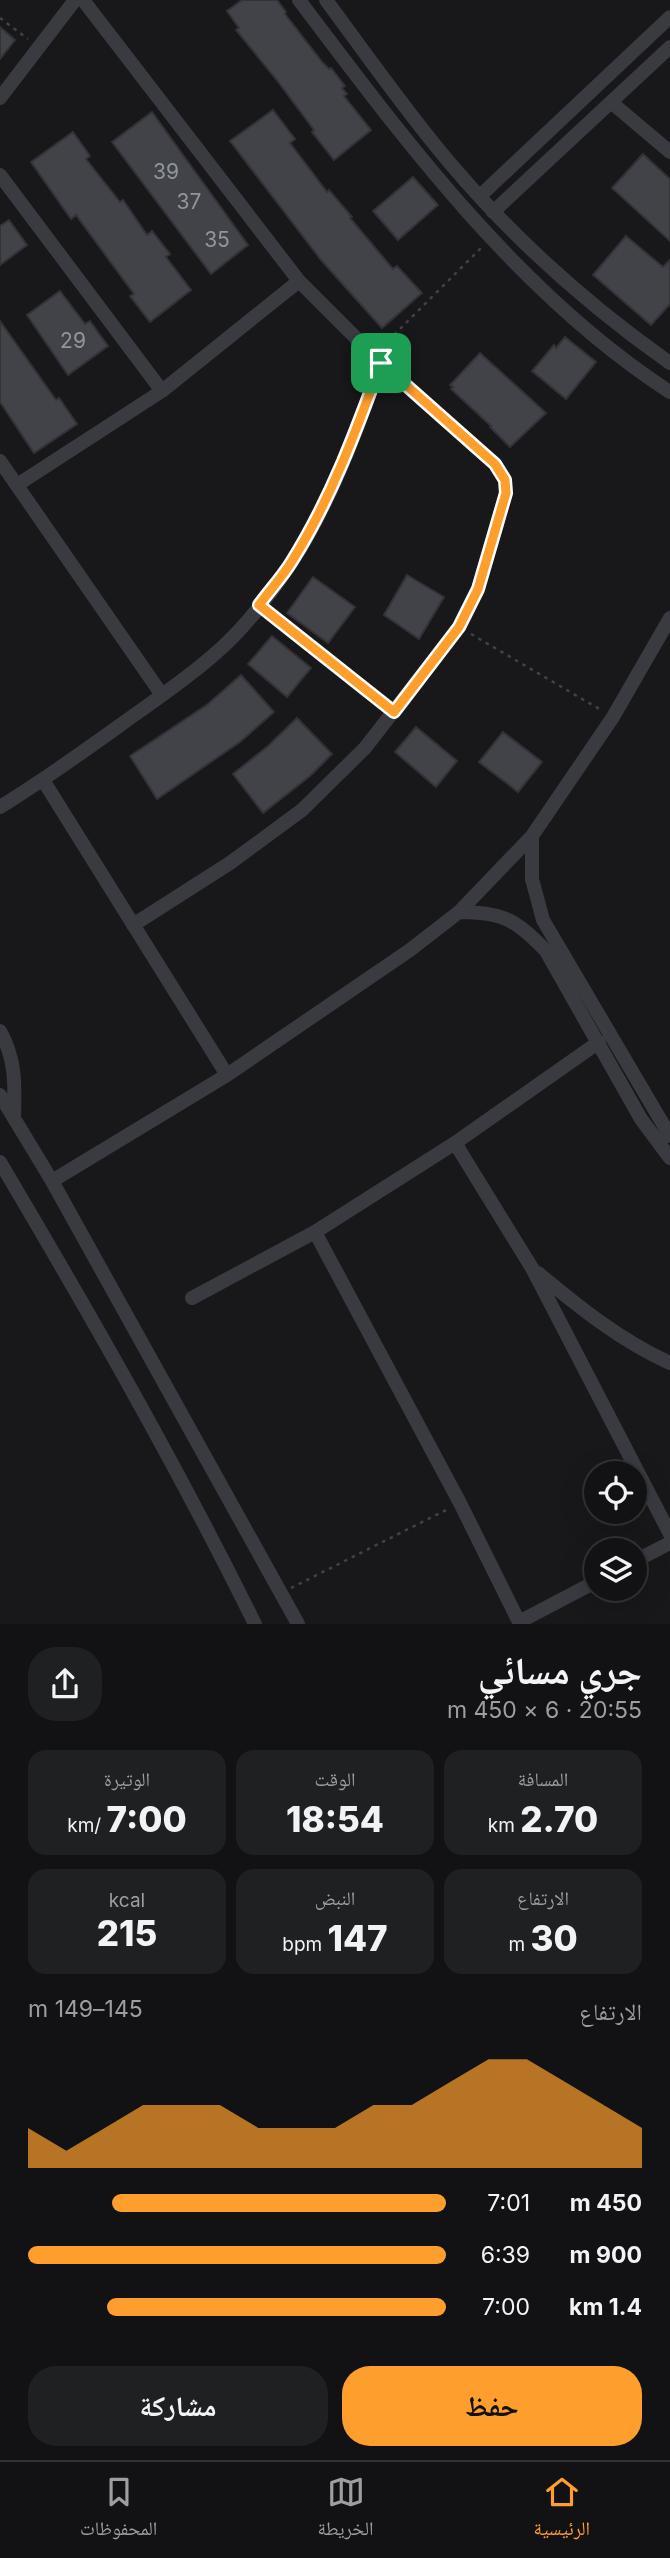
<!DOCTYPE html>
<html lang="ar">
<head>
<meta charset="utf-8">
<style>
  body { margin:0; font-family:Inter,"Noto Naskh Arabic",sans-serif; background:#1f2022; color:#f1f3f6; direction:rtl; height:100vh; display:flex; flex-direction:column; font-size:26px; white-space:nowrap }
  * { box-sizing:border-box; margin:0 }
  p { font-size:23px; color:#9c9ea0 }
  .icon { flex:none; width:38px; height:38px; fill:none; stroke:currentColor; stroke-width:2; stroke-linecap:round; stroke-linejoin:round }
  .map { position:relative; height:1624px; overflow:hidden; direction:ltr }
  .sheet { display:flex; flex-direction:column; background:#121214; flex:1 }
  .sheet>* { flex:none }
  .buttons { position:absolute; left:584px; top:1461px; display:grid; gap:14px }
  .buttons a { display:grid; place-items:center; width:63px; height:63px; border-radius:50%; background:#121214; box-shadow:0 7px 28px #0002,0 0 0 2px #313234; font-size:35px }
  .pin { position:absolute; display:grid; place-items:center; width:60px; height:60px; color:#fff; margin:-30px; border-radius:14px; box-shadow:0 4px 10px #0006 }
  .round { display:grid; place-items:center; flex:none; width:74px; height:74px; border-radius:28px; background:#1f2022 }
  .overview { display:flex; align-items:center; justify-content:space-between; height:119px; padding:0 28px }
  h1 { font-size:38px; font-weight:800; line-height:52px }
  .stats { display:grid; grid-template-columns:repeat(3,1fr); gap:10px; height:119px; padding:7px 28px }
  .stats div { display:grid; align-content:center; border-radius:18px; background:#1f2022; text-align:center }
  .stats b { font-size:35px; font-weight:800 }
  .stats small { font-size:19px; font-weight:400 }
  .stats p { font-size:19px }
  .chart { height:196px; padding:14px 28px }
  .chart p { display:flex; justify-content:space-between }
  .chart svg { width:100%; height:126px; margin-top:7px; fill:#fd9e2d; opacity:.7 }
  .primary-button { display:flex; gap:14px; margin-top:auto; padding:14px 28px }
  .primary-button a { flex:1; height:80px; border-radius:28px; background:#fd9e2d; color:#111; font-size:28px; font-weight:800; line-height:80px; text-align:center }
  .primary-button a+a { background:#1f2022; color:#f1f3f6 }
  ul { padding:0 28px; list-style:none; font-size:23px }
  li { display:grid; grid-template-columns:112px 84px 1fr; align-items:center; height:52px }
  li i { height:18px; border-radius:9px; background:#fd9e2d }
  .dock { display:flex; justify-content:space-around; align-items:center; height:98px; border-top:2px solid #313234; background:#121214; font-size:19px; color:#9c9ea0 }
  .dock a { display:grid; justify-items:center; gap:4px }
  .dock .active { color:#fd9e2d }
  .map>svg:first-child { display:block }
  .building { fill:#424348; stroke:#323237; stroke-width:2 }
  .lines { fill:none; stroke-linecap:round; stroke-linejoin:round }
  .path { stroke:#3f4247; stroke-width:2.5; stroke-dasharray:3.5 5; stroke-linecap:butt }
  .minor { stroke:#393b40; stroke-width:14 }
  .route-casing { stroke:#fff; stroke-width:14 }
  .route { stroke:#fd9e2d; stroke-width:9 }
  .labels { text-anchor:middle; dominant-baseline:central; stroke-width:5; stroke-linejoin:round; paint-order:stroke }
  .number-label { font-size:21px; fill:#90969e }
</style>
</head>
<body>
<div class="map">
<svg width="670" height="1624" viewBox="0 0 670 1624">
  <rect width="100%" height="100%" fill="#18181a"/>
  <path class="building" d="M 242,0 L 277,0 L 286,12 L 285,14 L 323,63 L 329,69 L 331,68 L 345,86 L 342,88 L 347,94 L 344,96 L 371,130 L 334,160 L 312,132 L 314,130 L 276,79 L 236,30 L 239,28 L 227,11 Z
    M 0,27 L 15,40 L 0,59 Z
    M 273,110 L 295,139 L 290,143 L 327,192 L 329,190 L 352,217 L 350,218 L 393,269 L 397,266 L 422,293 L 382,328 L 321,260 L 230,141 Z
    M 152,112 L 248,245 L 211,274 L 112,142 Z
    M 73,132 L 90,156 L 86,159 L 120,202 L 123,200 L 147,235 L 152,231 L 170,254 L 166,257 L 191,290 L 150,322 L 130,296 L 134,294 L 76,215 L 71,219 L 31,162 Z
    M 643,154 L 670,179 L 670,241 L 612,188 Z
    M 413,177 L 438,205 L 398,240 L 373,211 Z
    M 9,220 L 27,245 L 0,265 L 0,226 Z
    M 626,236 L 663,267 L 670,260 L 670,304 L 651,325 L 593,275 Z
    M 60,291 L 85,324 L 90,321 L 108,346 L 68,375 L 27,315 Z
    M 0,321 L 56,400 L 59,398 L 77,424 L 34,453 L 0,402 Z
    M 565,337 L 596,362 L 566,399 L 532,371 L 554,345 L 556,348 Z
    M 480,353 L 546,413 L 510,447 L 490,427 L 491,426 L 451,389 L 453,387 L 450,385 Z
    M 407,575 L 444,597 L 419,639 L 384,615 Z
    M 313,577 L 355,607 L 328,643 L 287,613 Z
    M 272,636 L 311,668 L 287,697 L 248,664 Z
    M 241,675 L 274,712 L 240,742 L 157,799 L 130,756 L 208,704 Z
    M 297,718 L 332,754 L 310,776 L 263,813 L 233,774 L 268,746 Z
    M 416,727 L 457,761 L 436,787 L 395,752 Z
    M 503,732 L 542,762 L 518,792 L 479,762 Z"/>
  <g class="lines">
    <path class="path" d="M 0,18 L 28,39
      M 382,347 L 482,247
      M 270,613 L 382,703
      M 471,634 L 601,710
      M 291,1588 L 448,1509"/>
    <path class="minor" d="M 83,0 L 299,281 L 381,363 L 495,464 L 505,480 L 506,493 L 478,589 L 459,627 L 365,748 L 302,810 L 230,863 L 133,925
      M 299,0 C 405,141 520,295 670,392
      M 326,0 C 366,54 405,110 449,162 C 513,238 589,306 670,363
      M 0,98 L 75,0
      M 612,103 L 670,152
      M 0,175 L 162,391
      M 480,196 L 670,17
      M 493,212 L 670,47
      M 0,461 L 162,695
      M 17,485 L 162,391 L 299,281
      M 43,780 L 227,1075
      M 0,807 C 41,782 80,754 119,726 C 152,702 187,679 217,652 C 244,629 273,591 292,562 C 332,500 356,431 381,363
      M 532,836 L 532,879 L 543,920 L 670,1136
      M 459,912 C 503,912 517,920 546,951 L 641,1119 L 670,1158
      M 0,1031 C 16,1059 15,1086 14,1117
      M 0,1095 L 52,1181 L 298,1624
      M 455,1143 L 532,1268 L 670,1534
      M 0,1162 C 90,1314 177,1466 255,1624
      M 52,1181 L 227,1075 L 410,950 L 459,912 L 532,836 L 613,717 L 670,618
      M 315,1232 L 460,1503 L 520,1624
      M 538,1273 C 579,1307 621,1341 670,1363
      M 192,1298 L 315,1232 L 455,1143 L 599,1042
      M 635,1561 L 670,1543
      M 519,1622 L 597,1581"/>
  </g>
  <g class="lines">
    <defs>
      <path id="route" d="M 381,363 L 495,464 L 505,480 L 506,493 L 478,589 L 459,627 L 394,712 L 259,605 C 270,590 283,576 292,561 C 331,499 356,431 381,363 Z"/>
    </defs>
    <use href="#route" class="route-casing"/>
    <use href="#route" class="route"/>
  </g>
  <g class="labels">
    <g class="number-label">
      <text x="166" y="171">39</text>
      <text x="189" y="201">37</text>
      <text x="217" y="239">35</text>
      <text x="73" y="340">29</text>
    </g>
  </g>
</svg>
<div class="buttons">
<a><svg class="icon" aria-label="locate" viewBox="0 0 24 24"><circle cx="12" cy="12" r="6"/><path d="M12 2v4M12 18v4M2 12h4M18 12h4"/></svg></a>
<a><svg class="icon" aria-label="layers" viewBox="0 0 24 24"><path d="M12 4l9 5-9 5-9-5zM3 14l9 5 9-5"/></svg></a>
</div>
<div class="pin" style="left:381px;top:363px;background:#1e9e55"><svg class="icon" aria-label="arrive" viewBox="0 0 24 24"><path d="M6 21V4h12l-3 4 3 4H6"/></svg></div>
</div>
<section class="sheet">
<div class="overview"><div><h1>جري مسائي</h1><p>20:55 · 6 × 450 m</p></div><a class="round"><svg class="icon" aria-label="share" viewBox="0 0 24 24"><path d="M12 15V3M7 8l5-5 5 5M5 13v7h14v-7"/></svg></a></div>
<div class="stats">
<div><p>المسافة</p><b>2.70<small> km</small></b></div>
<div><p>الوقت</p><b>18:54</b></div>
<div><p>الوتيرة</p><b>7:00<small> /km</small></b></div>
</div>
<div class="stats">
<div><p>الارتفاع</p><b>30<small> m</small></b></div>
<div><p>النبض</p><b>147<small> bpm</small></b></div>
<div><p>kcal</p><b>215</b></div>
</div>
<div class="chart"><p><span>الارتفاع</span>145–149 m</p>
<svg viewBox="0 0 160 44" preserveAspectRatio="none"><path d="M0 44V30L10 38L20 30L30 22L40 22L50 22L60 30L70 30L80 30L90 22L100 22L110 14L120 6L130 6L140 14L150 22L160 30V44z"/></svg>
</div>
<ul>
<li><b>450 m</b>7:01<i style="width:80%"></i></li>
<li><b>900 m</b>6:39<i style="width:100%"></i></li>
<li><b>1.4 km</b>7:00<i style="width:81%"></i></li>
</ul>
<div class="primary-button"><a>حفظ</a><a>مشاركة</a></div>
</section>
<nav class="dock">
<a class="active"><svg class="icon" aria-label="home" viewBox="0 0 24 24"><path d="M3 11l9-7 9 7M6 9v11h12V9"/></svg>الرئيسية</a>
<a><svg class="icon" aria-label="map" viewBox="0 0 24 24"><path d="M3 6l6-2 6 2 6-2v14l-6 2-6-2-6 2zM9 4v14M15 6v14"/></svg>الخريطة</a>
<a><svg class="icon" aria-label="saved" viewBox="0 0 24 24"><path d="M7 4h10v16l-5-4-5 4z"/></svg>المحفوظات</a>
</nav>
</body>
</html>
